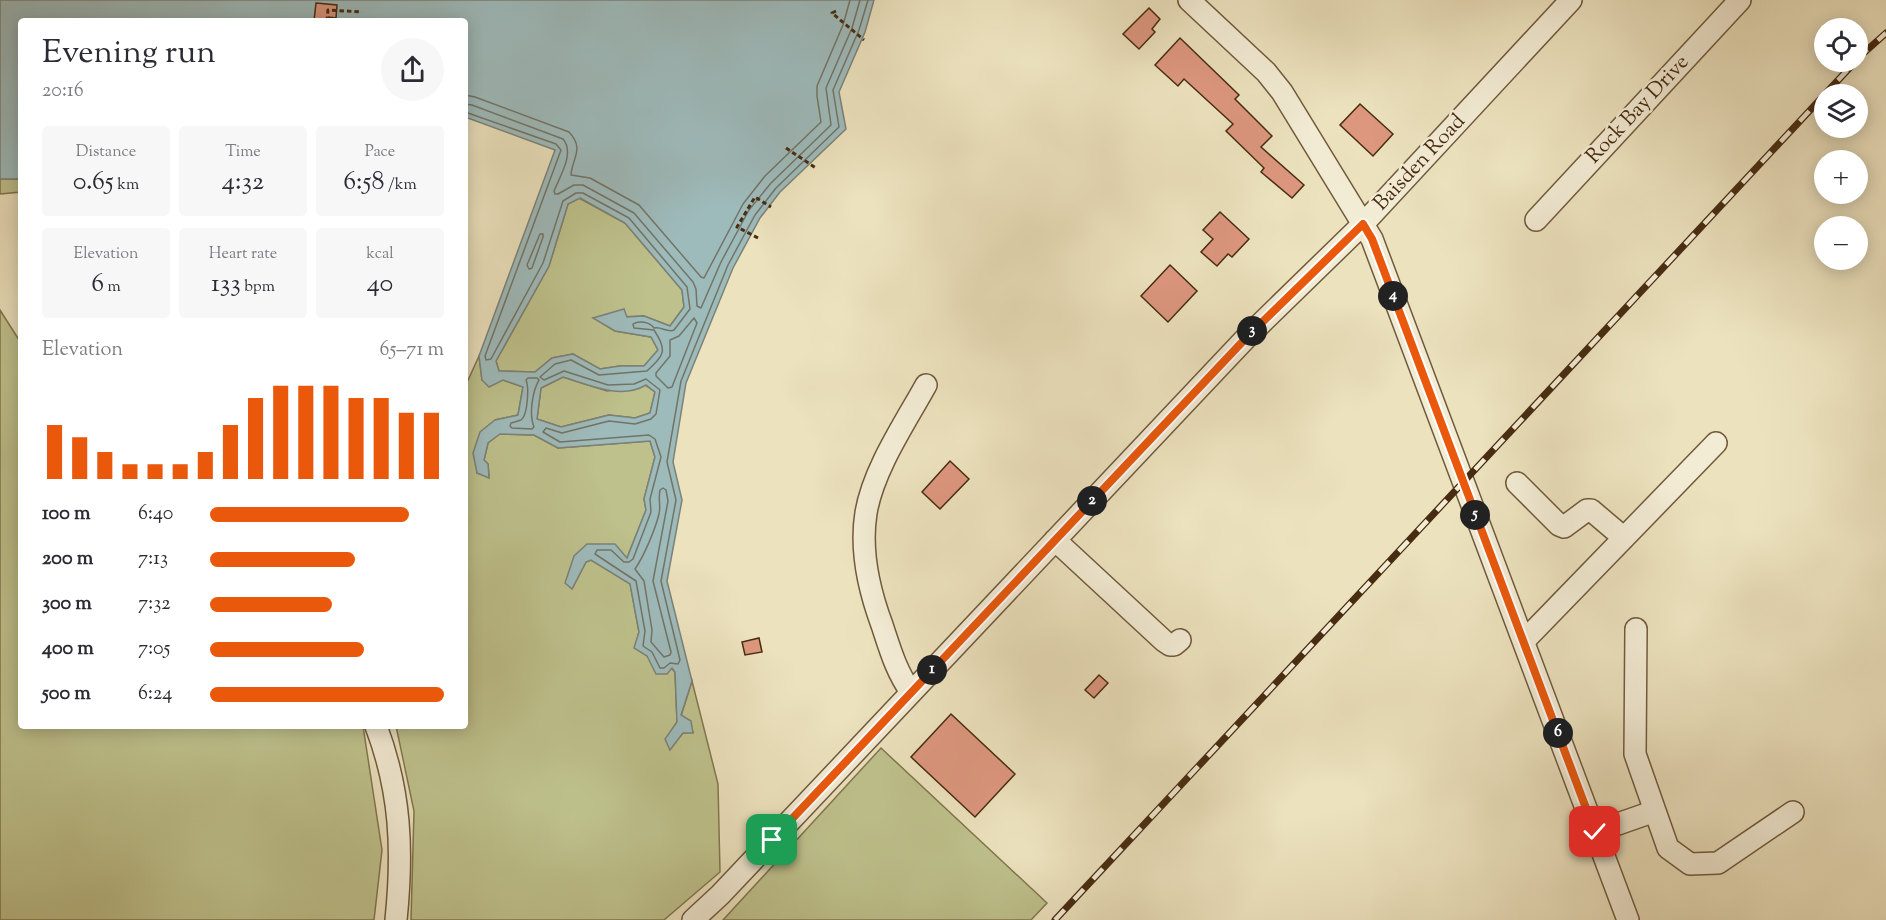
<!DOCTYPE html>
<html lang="en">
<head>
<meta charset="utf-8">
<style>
  body { margin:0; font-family:"Sorts Mill Goudy",serif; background:#f7f7f7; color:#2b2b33; height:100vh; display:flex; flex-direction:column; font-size:22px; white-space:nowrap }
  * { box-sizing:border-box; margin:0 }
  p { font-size:20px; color:#7c7c81 }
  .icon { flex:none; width:33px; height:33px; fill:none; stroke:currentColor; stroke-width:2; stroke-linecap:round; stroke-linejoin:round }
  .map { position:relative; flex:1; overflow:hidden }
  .sheet { position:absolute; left:18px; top:18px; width:450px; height:711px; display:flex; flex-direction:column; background:#fff; border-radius:6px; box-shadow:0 3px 15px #0003 }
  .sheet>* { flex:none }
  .tools { position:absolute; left:1814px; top:18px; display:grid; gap:12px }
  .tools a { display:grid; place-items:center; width:54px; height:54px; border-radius:50%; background:#fff; box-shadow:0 3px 15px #0003; font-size:30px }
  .pin { position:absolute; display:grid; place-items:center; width:51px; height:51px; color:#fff; margin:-26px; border-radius:12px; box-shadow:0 3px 9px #0006 }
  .km { position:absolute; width:30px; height:30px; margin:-15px; border-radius:50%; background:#222; color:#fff; font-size:16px; line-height:30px; text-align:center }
  .round { display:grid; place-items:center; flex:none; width:63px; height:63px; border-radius:32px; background:#f7f7f7 }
  .overview { display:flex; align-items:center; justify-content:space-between; height:102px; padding:0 24px }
  h1 { font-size:33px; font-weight:600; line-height:45px }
  .figures { display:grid; grid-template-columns:repeat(3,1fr); gap:9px; height:102px; padding:6px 24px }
  .figures div { display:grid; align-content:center; border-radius:6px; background:#f7f7f7; text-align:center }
  .figures b { font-size:26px; font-weight:600 }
  .figures small { font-size:16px; font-weight:400 }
  .figures p { font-size:16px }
  .chart { height:168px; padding:12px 24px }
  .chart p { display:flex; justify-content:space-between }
  .chart svg { width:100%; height:108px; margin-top:6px; stroke:#ea580c; stroke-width:6 }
  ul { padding:0 24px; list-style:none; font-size:20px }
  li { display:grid; grid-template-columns:96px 72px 1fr; align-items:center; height:45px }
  li i { height:15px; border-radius:8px; background:#ea580c }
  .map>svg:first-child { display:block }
  .green { fill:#bec18c; stroke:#82764e; stroke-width:1.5 }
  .water { fill:#9ebbbc; stroke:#7b8278; stroke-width:1.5; fill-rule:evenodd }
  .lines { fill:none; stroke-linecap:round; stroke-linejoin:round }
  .shore { stroke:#727466; stroke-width:1.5 }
  .building { fill:#dd977f; stroke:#472c11; stroke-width:1.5 }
  .minor-casing { stroke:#705a3c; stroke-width:24 }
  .path { stroke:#472c11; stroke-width:3; stroke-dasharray:4.5 3; stroke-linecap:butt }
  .minor { stroke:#f3ecd5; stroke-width:21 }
  .rail-casing { stroke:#472c11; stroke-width:7 }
  .rail { stroke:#f3ecd5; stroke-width:4.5; stroke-dasharray:14; stroke-linecap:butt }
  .route-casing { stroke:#fff; stroke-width:12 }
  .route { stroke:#ea580c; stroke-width:8 }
  .labels { text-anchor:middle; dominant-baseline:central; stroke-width:5; stroke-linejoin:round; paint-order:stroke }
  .street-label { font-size:21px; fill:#472c11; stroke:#f3ecd5 }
</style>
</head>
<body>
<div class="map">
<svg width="1886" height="920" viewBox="0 0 1886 920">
  <rect width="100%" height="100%" fill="#ece2be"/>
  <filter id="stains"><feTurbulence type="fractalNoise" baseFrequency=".00333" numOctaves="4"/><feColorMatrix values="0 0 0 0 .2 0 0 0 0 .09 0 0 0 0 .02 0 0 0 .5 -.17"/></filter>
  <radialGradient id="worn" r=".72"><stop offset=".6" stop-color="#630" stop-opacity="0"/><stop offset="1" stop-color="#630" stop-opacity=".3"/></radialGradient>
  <path class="green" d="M 0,179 L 21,179 L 21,192 L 0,194 Z
    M 579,198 L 625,223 L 682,290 L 684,307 L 670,326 L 644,316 L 594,318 L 615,331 L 651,337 L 658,350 L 644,366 L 620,366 L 600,369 L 573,354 L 552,358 L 535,372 L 499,371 L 496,361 L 549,266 L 568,204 Z
    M 0,310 L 21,343 L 21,726 L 363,726 L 382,850 L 374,920 L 0,920 Z
    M 479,356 L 482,380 L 503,380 L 523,387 L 518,415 L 495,420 L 477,473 L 489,477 L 488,464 L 484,460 L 488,443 L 499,434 L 534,435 L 558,448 L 650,441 L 655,457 L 644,499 L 646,510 L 627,558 L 587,545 L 572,589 L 586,562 L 591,560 L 630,583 L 639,632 L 635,648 C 645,655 669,663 675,672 L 677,722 L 670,733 L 670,749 L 683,733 L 693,732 L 681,716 L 692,681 L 718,784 L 720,872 L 664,920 L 411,920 L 414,811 L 396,726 L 465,726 L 465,387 Z
    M 563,377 L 607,391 L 645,385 L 655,392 L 650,413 L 635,418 L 609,415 L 561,427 L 537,419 L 541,388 Z
    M 881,748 L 1047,903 L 1031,920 L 723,920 Z"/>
  <path class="water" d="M 0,0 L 874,0 L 865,32 L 839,92 L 846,129 L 780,192 L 760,218 L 733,268 L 686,383 L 673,462 L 682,500 L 667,581 L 692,681 L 681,715 L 691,721 L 693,733 L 683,733 L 670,750 L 665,739 L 677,722 L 675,672 L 672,668 L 667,674 L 656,674 L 647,656 L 634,648 L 639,632 L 630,584 L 591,560 L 586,562 L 572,589 L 565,583 L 574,556 L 587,544 L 615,544 L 627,558 L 646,510 L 644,499 L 655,457 L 650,441 L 558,448 L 534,435 L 500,434 L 488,443 L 484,460 L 488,464 L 489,478 L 477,473 L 473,453 L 480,432 L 495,420 L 518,415 L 523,387 L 503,380 L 489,387 L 482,380 L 479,356 L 555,150 L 465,117 L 465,21 L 21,21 L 21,179 L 0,179 ZM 580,198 L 625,223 L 682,290 L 684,307 L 670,326 L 644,316 L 627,317 L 624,309 L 593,318 L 615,331 L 651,337 L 658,350 L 644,366 L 620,366 L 600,369 L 573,354 L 552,358 L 535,372 L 499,371 L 496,361 L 549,266 L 568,204 ZM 563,377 C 589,385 621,400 646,385 L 655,392 L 650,413 L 635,418 L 609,415 L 561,427 L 537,419 L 541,388 Z"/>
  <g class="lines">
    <path class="shore" d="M 465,95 L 475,97 L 569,132 C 585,149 572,158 571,175 L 590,178 L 639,205 L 701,277 L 704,278 L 743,204 L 765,176 L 821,122 L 817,96 L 817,86 L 843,25 L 850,0
      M 465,104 L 472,105 L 563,139 C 575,153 560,176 554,191 L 555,194 L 558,194 L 574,185 L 583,185 L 634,213 L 693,282 L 696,289 L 697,306 L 701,308 L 721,262 L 749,210 L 771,183 L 831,125 L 826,88 L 852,28 L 860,0
      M 465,112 L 556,144 L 561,150 L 485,356 L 486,360 L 491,359 L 543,263 L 563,201 L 576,193 L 583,193 L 629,218 L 687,287 L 690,309 L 674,330 C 667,333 661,326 654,328 C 650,322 639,320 633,324 L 634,328 L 654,330 C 668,351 664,355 647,371 L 599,375 L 571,360 L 555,364 L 540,377 L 544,380 L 564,371 L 608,385 L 634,384 L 646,379 L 660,390 L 656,414 L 651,419 L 635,424 L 609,421 L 562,433 L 546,428 L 543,432 L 560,442 L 649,435 L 655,439 L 661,457 L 650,499 L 651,512 L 633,559 L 629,562 L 624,562 L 611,550 L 597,550 L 595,554 L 636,581 L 645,631 L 643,646 L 652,652 L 660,668 L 664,668 L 670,663 L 678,664 L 680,660 L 661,581 L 676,500 L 667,462 L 681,381 L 728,265 L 755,215 L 776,188 L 839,127 L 833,90 L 859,30 L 868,0
      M 540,234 L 543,234 L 543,237 L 532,268 L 529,269 L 527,265 Z
      M 694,318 L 697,323 L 672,387 L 668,388 L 656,376 L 656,373 L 670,356 L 670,340 L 679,336 Z
      M 528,378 L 537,378 L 539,380 C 532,392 529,415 534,427 L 532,429 L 512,428 L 510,426 L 511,423 C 512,423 521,420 521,420 C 528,415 529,387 526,380 Z
      M 663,488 L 666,490 L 668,501 L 653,581 L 671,652 L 670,655 L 664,657 L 651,642 L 652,630 L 644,581 L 635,569 C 644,556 655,530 659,514 C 661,506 658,499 660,490 Z"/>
  </g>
  <path class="building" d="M 316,3 L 337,5 L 336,18 L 329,17 L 329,21 L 314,21 Z
    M 1149,8 L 1160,19 L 1152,29 L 1155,32 L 1139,49 L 1123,34 Z
    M 1180,38 L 1239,95 L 1235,99 L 1272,136 L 1261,147 L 1304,185 L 1292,198 L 1261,172 L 1264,168 L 1226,131 L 1233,124 L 1184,79 L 1178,86 L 1155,65 Z
    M 1360,104 L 1393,134 L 1373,156 L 1340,125 Z
    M 1220,212 L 1249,239 L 1232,257 L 1228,254 L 1217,266 L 1201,252 L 1213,239 L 1203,230 Z
    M 1170,265 L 1197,291 L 1168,322 L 1141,296 Z
    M 950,461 L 969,479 L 940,509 L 922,492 Z
    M 759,638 L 762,652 L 745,655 L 742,642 Z
    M 1099,675 L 1108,683 L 1094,698 L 1085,690 Z
    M 951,714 L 1015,774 L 975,817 L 911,757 Z"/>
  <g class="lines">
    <defs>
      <path id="minor" d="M 1189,0 L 1266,72 L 1282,92 L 1372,239 L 1628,920
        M 1536,220 L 1740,0
        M 1517,483 L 1559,525 L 1564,527 L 1587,510 L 1591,510 L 1624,538
        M 1055,540 L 1164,641 L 1170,645 L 1174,645 L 1180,640
        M 1636,629 L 1635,754 L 1668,848 L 1690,864 L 1718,863 L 1793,812
        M 1524,641 L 1716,443
        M 911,692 C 896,671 890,649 882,625 C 869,590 860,550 866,513 C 873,470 905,423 926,385
        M 376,726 C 401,792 403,851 396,920
        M 1595,832 L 1655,811
        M 693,920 L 720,895 L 824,785 L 1246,338 L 1363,224 L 1571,0"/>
    </defs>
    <use href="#minor" class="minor-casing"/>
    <path class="path" d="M 836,11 L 832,13 L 864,40
      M 327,21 L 328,10 L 362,12
      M 786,148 L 816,168
      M 758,238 L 737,227 L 755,197 L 771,207"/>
    <use href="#minor" class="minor"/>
    <defs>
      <path id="rail" d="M 1857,59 L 1886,33
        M 1055,920 L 1855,62"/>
    </defs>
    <use href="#rail" class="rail-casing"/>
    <use href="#rail" class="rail"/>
  </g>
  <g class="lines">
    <defs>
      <path id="route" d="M 772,840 L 1246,338 L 1363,224 L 1372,239 L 1595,832"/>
    </defs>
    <use href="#route" class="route-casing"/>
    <use href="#route" class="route"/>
  </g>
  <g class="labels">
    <g class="street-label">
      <text transform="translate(1638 110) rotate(-47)">Rock Bay Drive</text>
      <text transform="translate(1420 163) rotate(-47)">Baisden Road</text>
    </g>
  </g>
  <rect width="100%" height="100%" filter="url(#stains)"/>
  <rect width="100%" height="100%" fill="url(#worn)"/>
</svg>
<div class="tools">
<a><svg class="icon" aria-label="locate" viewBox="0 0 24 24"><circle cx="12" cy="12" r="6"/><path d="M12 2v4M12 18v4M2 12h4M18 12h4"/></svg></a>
<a><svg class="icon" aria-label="layers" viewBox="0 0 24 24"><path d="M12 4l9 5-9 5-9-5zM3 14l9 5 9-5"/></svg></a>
<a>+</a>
<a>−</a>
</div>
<div class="pin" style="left:772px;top:840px;background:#1e9e55"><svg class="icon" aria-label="arrive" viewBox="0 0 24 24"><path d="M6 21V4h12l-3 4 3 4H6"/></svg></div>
<div class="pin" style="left:1595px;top:832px;background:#d93025"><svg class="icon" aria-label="check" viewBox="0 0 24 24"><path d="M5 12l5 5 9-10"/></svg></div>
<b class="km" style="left:932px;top:670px">1</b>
<b class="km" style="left:1092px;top:501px">2</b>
<b class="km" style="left:1252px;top:331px">3</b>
<b class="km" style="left:1393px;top:296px">4</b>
<b class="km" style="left:1475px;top:515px">5</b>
<b class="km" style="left:1558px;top:733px">6</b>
<section class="sheet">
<div class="overview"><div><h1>Evening run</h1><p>20:16</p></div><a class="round"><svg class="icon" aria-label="share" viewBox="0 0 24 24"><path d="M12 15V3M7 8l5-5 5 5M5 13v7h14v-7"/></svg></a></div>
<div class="figures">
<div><p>Distance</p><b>0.65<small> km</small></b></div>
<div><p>Time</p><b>4:32</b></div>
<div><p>Pace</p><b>6:58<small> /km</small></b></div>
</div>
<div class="figures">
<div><p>Elevation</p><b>6<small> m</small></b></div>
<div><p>Heart rate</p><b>133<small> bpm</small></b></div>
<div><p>kcal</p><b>40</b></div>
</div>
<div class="chart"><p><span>Elevation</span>65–71 m</p>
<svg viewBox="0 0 160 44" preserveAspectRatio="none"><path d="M5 44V22M15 44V27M25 44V33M35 44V38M45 44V38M55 44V38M65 44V33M75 44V22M85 44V11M95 44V6M105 44V6M115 44V6M125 44V11M135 44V11M145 44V17M155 44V17"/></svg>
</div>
<ul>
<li><b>100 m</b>6:40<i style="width:85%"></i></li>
<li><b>200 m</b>7:13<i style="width:62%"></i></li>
<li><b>300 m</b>7:32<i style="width:52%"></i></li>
<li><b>400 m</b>7:05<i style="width:66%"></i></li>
<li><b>500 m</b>6:24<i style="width:100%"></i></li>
</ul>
</section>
</div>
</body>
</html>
